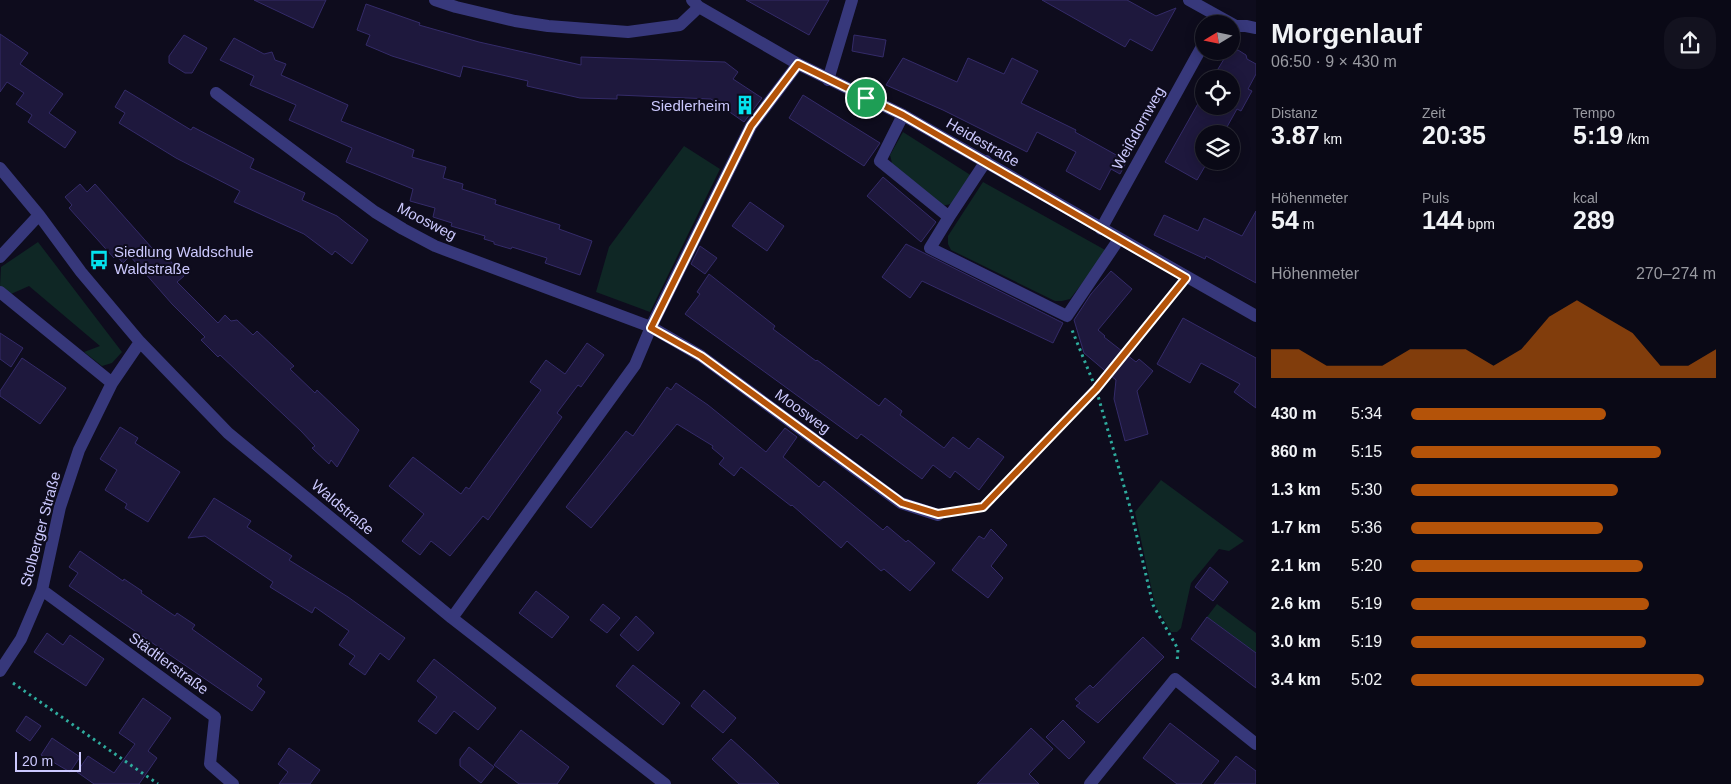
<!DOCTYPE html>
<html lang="de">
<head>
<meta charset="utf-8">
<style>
  body { margin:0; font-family:Arial,sans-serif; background:#13121f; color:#f1f3f6; height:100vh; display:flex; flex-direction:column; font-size:19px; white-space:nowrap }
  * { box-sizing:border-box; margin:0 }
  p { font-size:16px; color:#999aa1 }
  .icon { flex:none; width:28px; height:28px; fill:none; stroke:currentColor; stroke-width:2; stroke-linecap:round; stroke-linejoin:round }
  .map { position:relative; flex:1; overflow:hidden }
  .sheet { display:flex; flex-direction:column; background:#0a0916; width:475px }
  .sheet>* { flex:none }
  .needle { width:32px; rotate:260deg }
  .controls { position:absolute; left:1195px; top:15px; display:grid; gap:10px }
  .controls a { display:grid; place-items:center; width:45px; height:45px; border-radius:50%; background:#0a0916; box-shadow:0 2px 12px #0003,0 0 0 1px #2a2a35; font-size:25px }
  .scale { position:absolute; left:15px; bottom:12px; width:66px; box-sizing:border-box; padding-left:5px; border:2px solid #ccc9fe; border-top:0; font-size:14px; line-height:18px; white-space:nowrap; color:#ccc9fe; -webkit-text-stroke:4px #0e0c1d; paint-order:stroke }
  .pin { position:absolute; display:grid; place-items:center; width:42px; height:42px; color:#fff; margin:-21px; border:2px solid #fff; border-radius:50%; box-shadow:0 1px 5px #0007 }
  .round { display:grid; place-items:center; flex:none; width:52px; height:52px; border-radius:20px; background:#13121f }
  .head { display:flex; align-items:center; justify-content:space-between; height:85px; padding:0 15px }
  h1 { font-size:28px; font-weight:800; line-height:38px }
  .metrics { display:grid; grid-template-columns:repeat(3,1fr); gap:8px; height:85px; padding:5px 15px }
  .metrics div { display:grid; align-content:center }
  .metrics b { font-size:25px; font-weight:800 }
  .metrics small { font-size:14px; font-weight:400 }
  .metrics p { font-size:14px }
  .chart { height:140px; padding:10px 15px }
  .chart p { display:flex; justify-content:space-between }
  .chart svg { width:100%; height:90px; margin-top:5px; fill:#b45309; opacity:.7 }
  ul { padding:0 15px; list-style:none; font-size:16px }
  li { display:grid; grid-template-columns:80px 60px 1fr; align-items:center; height:38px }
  li i { height:12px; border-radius:6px; background:#b45309 }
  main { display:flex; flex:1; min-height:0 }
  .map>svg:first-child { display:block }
  .green { fill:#0f2725 }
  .building { fill:#1e183d; stroke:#342b69 }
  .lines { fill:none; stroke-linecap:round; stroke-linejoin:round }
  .path { stroke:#2fac9e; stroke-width:3; stroke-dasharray:2.5 4; stroke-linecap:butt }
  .minor { stroke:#37387b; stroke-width:12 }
  .route-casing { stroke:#fff; stroke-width:10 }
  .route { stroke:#b45309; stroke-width:6 }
  .labels { text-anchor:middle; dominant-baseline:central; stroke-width:4; stroke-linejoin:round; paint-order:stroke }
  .poi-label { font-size:15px; fill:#ccc9fe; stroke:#0e0c1d; text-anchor:end }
  .street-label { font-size:15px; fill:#ccc9fe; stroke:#0e0c1d }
</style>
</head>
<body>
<main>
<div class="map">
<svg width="1256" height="784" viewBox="0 0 1256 784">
  <rect width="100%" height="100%" fill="#0e0c1d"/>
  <path class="green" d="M 903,132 L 972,176 C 963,189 958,208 940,205 L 893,167 L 890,155 Z
    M 684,146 L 720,169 L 650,312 L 596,292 L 609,247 Z
    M 983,182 L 1107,251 L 1070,299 L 1062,301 L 1055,301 L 951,250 L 948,244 L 948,236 Z
    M 38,242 L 122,352 L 112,363 L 102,366 L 84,352 L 100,346 L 29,286 L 11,294 L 0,287 L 1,267 Z
    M 1161,480 L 1244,541 L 1229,551 L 1219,549 L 1191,583 L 1181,628 L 1177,632 L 1171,632 L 1155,605 L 1135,512 Z
    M 1217,604 L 1256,633 L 1256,654 L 1207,617 Z"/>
  <path class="building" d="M 254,0 L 326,0 L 313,28 Z
    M 746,0 L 829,0 L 809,35 Z
    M 1042,0 L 1127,0 L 1156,16 L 1176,8 L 1152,51 L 1130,39 L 1125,47 Z
    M 366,4 L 420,23 L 419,25 L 479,42 L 581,65 L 581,57 L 725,62 L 738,72 L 733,79 L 762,98 L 744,122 L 711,99 L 617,95 L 617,99 L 580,98 L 527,86 L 528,81 L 463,66 L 460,77 L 392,56 L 366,45 L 370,35 L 357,30 Z
    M 0,34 L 28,53 L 20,64 L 63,94 L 49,113 L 76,132 L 65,148 L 28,122 L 32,115 L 16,104 L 24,93 L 7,82 L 0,92 Z
    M 184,35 L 207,48 L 192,73 L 185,73 L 169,63 L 169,56 Z
    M 854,35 L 886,40 L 883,57 L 852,51 Z
    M 234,38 L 264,54 L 272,52 L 275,60 L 286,64 L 281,75 L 348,105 L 341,121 L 414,150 L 412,157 L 446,167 L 443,178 L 463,184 L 462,189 L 496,200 L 495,204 L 560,225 L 559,229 L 592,241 L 580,275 L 545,263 L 547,258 L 512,247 L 511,249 L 494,244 L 494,242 L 484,239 L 485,236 L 451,226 L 452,223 L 433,217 L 435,208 L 410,201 L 413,189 L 346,162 L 352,148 L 289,120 L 296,105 L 250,85 L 254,76 L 220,60 Z
    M 1238,50 L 1246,55 L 1247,59 L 1256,64 L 1256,74 L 1248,89 L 1252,91 L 1241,111 L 1237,109 L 1223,134 L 1204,134 L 1204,161 L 1208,161 L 1197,180 L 1165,162 L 1204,93 L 1204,106 L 1231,106 L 1231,79 L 1212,79 L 1227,54 Z
    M 903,58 L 957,82 L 968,58 L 1004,74 L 1012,58 L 1038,71 L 1021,103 L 1076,130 L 1075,132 L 1127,161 L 1120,174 L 1111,169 L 1100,190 L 1066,171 L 1076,152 L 1037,132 L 1027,152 L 943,110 L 886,85 Z
    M 125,90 L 191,130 L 193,127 L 254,159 L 250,168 L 305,193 L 302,200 L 337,216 L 368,240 L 352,264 L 335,251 L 332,255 L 304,234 L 234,202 L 240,191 L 176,158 L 119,123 L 125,113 L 115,107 Z
    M 803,95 L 880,143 L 864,166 L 789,118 Z
    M 883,177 L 936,222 L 921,242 L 867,196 Z
    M 80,184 L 87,192 L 95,184 L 160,257 L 164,254 L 184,276 L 177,282 L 218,323 L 225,315 L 231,321 L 237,320 L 253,335 L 257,331 L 294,366 L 290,369 L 315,393 L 317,390 L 359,430 L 337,467 L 331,460 L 329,464 L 312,448 L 315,446 L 301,431 L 220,355 L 218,357 L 201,340 L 205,337 L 172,304 L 130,256 L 123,263 L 116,255 L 114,258 L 69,208 L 72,205 L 65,197 Z
    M 750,202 L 784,226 L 767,251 L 732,226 Z
    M 1256,211 L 1256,283 L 1206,256 L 1205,259 L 1154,235 L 1164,215 L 1198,231 L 1204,218 L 1242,236 Z
    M 906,244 L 1063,323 L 1053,343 L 922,281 L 910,298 L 882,277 Z
    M 700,246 L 717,258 L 705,274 L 691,264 Z
    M 1111,271 L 1132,289 L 1098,330 L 1105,336 L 1104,337 L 1136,362 L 1139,359 L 1153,371 L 1137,391 L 1148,434 L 1125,441 L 1114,399 L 1116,380 L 1084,353 L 1074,320 L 1091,294 Z
    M 709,274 L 775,326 L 773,329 L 816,361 L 817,360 L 879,406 L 885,398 L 902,411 L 900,415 L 944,448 L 953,437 L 969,449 L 978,438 L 1004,457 L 979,490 L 955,471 L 950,478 L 933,465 L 922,479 L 861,434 L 857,439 L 685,314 L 700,294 L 697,292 Z
    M 1183,318 L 1256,358 L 1256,408 L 1234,392 L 1240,384 L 1201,363 L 1190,383 L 1157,364 Z
    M 0,333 L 23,348 L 11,367 L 0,359 Z
    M 587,343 L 604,355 L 581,387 L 578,385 L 557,413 L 562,417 L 488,520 L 483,516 L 450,556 L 431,541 L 420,555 L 402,541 L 424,514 L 389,486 L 413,457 L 461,494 L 466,487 L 469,489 L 541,390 L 530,382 L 546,360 L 565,374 Z
    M 22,358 L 66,388 L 40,424 L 0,396 L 0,391 Z
    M 676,383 L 708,405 L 766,452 L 785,428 L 797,437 L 783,457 L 819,487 L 824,481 L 883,530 L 887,526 L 906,542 L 908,540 L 935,563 L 910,591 L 884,569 L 881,571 L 847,541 L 841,548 L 792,505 L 791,506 L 741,467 L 734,476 L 719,464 L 724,458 L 712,448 L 713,446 L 677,424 L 591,528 L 566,507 L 626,431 L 633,436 L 667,387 L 671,390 Z
    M 120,427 L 138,438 L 135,443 L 180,472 L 148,522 L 125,508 L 127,504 L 105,490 L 117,470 L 100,459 Z
    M 214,498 L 251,521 L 247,527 L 292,556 L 289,560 L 348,597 L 405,638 L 389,660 L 380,653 L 365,675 L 349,664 L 355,656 L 339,645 L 349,631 L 315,607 L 312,613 L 270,587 L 273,582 L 205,536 L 188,538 Z
    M 991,529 L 1007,545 L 991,566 L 1003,578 L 988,598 L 952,570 L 979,536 L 984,539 Z
    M 80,551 L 123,581 L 124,579 L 142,591 L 141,593 L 175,616 L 177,613 L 195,625 L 192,629 L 262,679 L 257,686 L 265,692 L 252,711 L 69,586 L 78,573 L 69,567 Z
    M 1210,567 L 1228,582 L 1213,601 L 1195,587 Z
    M 536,591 L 569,617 L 552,638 L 519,613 Z
    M 603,604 L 620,618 L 607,633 L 590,620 Z
    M 636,616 L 654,633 L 638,651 L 620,635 Z
    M 1207,617 L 1256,653 L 1256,688 L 1191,639 Z
    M 47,633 L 63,645 L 70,635 L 104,659 L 86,686 L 34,652 Z
    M 1143,637 L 1164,657 L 1098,723 L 1076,706 L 1080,703 L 1075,699 L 1090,685 L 1093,688 Z
    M 434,659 L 496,708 L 478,730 L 454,711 L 436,734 L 418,721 L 437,697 L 417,681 Z
    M 633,665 L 680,703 L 663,725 L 616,686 Z
    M 704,690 L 736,718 L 723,733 L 691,706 Z
    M 143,698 L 171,718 L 148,751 L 157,758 L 139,784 L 94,784 L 77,772 L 88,756 L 114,773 L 135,744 L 119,733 Z
    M 26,716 L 41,726 L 30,741 L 16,731 Z
    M 1063,720 L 1085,742 L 1069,759 L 1046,737 Z
    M 1170,723 L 1219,761 L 1201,784 L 1177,784 L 1143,758 Z
    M 1031,728 L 1053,749 L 1029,774 L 1039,784 L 977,784 Z
    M 521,730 L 569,767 L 557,784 L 519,784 L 494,765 Z
    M 52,738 L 80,757 L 70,772 L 41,755 Z
    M 731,739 L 754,760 L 779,784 L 739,784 L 712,759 Z
    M 469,747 L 494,767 L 481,783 L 460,766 L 460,759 Z
    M 289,748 L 320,770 L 310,784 L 279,784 L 288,772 L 278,764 Z
    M 1236,756 L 1256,771 L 1256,784 L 1214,784 Z"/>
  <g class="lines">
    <path class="path" d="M 1177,290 L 1096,389 L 1130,507 L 1153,605 L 1178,649 L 1177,663
      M 954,512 L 983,507 L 1096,389 L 1072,330
      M 13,683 L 158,784"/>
    <path class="minor" d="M 435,0 L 456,7 L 515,21 L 548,26 L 628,32 L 680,25 L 699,7
      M 692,0 L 699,7 L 798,64 L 903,115 L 1256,316
      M 1189,0 L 1234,25
      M 1231,26 L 1246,26 L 1256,28
      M 828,80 L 852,0
      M 216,93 L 375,212 L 403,229 L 435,246 L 651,327 L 701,356 L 901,503 L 938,515
      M 903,115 L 880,161 L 949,217 L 930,248 L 1067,316 L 1119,239
      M 0,168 L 39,215 L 81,272 L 140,342 L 228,433 L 452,618 L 665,784
      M 949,217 L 986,161
      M 1101,229 L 1204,43
      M 0,257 L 39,215
      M 0,292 L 112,383
      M 42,590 L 215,717 L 210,764 L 233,784
      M 452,618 L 635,365 L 651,327 L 751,126 L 798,64
      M 0,671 L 21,639 L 42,590 L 60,507 L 79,450 L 112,383 L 140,342
      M 1090,784 L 1175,679 L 1256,744"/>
  </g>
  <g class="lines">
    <defs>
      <path id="route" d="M 798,64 L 903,115 L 1186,278 L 1096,389 L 983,507 L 938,514 L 902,503 L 701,356 L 651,328 L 751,126 Z"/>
    </defs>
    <use href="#route" class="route-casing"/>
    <use href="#route" class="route"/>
  </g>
  <defs>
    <symbol id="building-bare" viewBox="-9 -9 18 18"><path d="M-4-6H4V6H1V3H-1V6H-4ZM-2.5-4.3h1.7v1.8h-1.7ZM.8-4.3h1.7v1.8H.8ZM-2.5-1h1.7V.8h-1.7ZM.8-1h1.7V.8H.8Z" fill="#04e2ee" stroke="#0e0c1d" stroke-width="2.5" paint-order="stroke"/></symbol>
    <symbol id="bus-bare" viewBox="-9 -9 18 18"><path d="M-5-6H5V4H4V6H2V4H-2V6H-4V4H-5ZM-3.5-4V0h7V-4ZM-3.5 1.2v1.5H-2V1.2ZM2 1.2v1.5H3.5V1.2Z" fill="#04e2ee" stroke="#0e0c1d" stroke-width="2.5" paint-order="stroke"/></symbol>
  </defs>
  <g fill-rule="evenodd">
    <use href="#building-bare" x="731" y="91" width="28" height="28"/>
    <use href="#bus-bare" x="85" y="246" width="28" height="28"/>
  </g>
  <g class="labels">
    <g class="poi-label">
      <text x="730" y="105">Siedlerheim</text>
      <text x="114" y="251" text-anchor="start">Siedlung Waldschule<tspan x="114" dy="17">Waldstraße</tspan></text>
    </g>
    <g class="street-label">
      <text transform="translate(1138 128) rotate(-61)">Weißdornweg</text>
      <text transform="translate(983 142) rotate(30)">Heidestraße</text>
      <text transform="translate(427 221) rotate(27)">Moosweg</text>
      <text transform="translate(803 411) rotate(36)">Moosweg</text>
      <text transform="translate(343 507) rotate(40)">Waldstraße</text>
      <text transform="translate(40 529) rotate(-75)">Stolberger Straße</text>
      <text transform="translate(169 663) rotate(36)">Städtlerstraße</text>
    </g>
  </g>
</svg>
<div class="controls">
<a><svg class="needle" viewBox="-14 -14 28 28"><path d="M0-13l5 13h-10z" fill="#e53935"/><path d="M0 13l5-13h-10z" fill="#999aa1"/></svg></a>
<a><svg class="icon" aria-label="locate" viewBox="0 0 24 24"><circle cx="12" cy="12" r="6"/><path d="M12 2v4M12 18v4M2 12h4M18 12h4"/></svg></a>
<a><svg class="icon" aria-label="layers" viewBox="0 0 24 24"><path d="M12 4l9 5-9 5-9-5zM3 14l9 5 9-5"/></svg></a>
</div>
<div class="scale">20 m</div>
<div class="pin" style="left:866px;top:98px;background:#1e9e55"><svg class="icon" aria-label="arrive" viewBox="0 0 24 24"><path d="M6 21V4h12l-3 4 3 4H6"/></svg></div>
</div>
<section class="sheet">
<div class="head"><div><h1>Morgenlauf</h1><p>06:50 · 9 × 430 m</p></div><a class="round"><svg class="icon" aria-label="share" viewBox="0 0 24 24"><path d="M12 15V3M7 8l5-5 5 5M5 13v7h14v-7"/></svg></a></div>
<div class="metrics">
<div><p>Distanz</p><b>3.87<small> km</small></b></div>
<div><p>Zeit</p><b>20:35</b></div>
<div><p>Tempo</p><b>5:19<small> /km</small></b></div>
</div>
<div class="metrics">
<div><p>Höhenmeter</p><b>54<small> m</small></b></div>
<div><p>Puls</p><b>144<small> bpm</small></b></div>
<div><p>kcal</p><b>289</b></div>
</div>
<div class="chart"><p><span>Höhenmeter</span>270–274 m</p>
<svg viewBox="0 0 160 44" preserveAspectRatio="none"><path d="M0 44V30L10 30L20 38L30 38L40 38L50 30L60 30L70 30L80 38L90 30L100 14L110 6L120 14L130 22L140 38L150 38L160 30V44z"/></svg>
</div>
<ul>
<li><b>430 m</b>5:34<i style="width:64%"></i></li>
<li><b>860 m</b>5:15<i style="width:82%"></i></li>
<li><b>1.3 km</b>5:30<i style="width:68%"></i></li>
<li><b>1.7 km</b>5:36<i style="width:63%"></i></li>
<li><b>2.1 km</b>5:20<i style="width:76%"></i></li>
<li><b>2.6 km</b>5:19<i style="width:78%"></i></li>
<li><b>3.0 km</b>5:19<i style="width:77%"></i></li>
<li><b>3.4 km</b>5:02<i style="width:96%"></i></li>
</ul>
</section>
</main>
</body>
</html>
